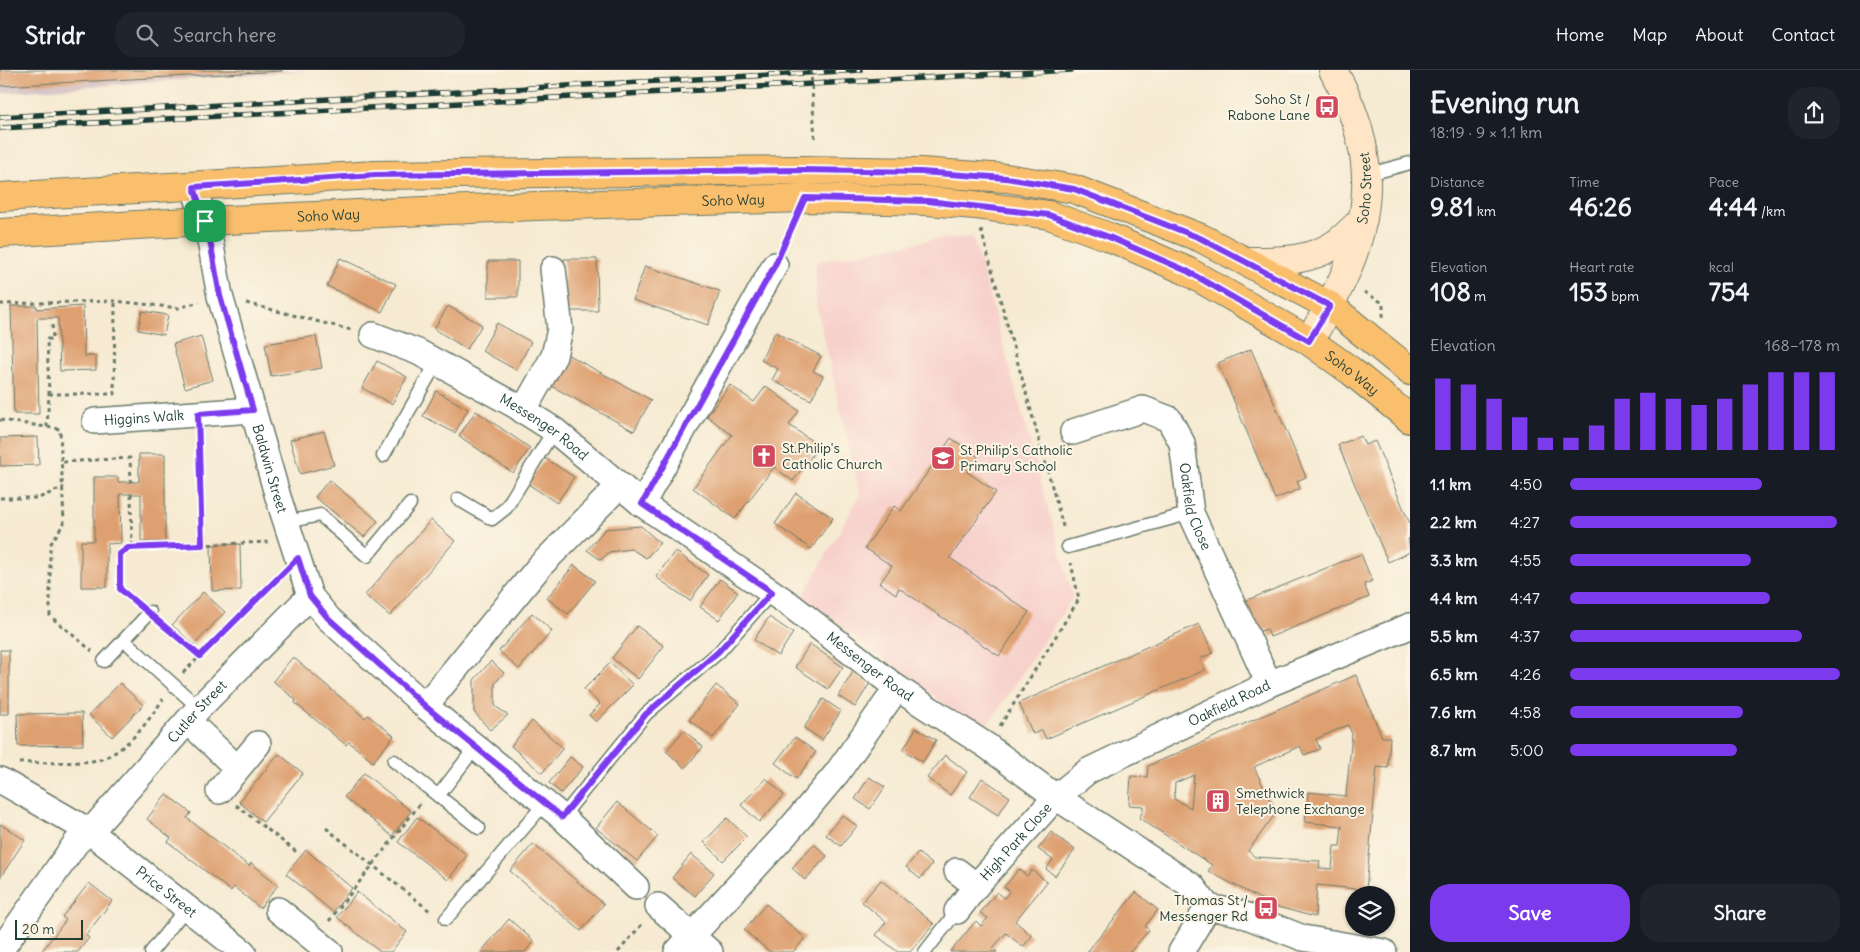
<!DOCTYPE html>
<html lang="en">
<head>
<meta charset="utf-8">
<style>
  body { margin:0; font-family:Delius,sans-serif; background:#20242c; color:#f1f3f6; height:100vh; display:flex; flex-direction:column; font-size:19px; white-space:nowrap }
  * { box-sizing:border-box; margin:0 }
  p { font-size:16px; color:#9ea1a6 }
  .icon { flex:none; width:28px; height:28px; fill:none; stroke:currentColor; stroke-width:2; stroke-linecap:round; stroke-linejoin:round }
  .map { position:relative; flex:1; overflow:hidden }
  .drawer { display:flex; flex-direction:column; background:#171b24; width:450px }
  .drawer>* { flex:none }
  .fabs { position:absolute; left:1345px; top:816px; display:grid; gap:10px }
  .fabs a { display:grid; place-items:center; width:50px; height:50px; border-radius:50%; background:#171b24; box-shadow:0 1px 4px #0004; font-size:25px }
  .scale { position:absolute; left:15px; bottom:12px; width:68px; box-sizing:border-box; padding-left:5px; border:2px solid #1f3d34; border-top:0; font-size:14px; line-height:18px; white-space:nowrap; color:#1f3d34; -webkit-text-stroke:4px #fcf5e5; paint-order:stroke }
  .pin { position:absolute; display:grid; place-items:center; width:42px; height:42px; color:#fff; margin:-21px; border-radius:10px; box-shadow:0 2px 8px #0006 }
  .round { display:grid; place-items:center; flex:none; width:52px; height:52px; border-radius:20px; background:#20242c }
  .headline { display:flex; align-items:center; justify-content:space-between; height:85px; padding:0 20px }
  h1 { font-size:28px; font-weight:800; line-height:38px }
  .metrics { display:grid; grid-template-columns:repeat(3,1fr); gap:8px; height:85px; padding:5px 20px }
  .metrics div { display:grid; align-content:center }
  .metrics b { font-size:25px; font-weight:800 }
  .metrics small { font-size:14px; font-weight:400 }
  .metrics p { font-size:14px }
  .chart { height:140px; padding:10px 20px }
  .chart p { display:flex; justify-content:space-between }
  .chart svg { width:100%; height:90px; margin-top:5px; stroke:#7c3aed; stroke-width:6 }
  .button { display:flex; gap:10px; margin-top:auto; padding:10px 20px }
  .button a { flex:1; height:58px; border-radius:20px; background:#7c3aed; color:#fff; font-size:20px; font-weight:800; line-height:58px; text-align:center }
  .button a+a { background:#20242c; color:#f1f3f6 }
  ul { padding:0 20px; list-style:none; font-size:16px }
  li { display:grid; grid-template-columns:80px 60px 1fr; align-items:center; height:38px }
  li i { height:12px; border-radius:6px; background:#7c3aed }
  header { display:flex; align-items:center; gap:30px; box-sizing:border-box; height:70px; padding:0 25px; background:#171b24; border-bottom:1px solid #363941 }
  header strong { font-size:24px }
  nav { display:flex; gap:28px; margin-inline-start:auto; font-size:18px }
  .search { width:350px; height:45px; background:#20242c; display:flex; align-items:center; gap:12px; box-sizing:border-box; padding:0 18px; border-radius:20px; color:#9ea1a6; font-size:19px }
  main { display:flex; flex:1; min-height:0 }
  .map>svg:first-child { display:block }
  .built { fill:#f7d0cb }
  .industrial { fill:#d2bec2 }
  .building { fill:#dea071; fill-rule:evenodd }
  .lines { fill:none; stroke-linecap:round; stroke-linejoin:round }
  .lane-casing { stroke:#6a7a6b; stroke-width:15 }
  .street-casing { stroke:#6a7a6b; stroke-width:28 }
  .secondary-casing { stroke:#6a7a6b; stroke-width:30 }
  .primary-casing { stroke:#6a7a6b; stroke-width:30 }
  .path { stroke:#6a7a6b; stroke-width:3; stroke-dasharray:4 4; stroke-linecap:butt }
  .lane { stroke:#fff; stroke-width:12 }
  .street { stroke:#fff; stroke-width:25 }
  .secondary { stroke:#fde5c5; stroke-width:28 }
  .primary { stroke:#f9bf6d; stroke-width:28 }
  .rail-casing { stroke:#1f3d34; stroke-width:5.5 }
  .rail { stroke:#fcf5e5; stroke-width:4; stroke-dasharray:11; stroke-linecap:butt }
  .path-bridge { stroke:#6a7a6b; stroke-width:3; stroke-dasharray:4 4; stroke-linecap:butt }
  .route-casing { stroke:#fff; stroke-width:10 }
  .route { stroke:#7c3aed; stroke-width:6 }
  .labels { text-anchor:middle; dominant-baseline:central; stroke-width:4; stroke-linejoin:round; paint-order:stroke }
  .poi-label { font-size:14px; fill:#1f3d34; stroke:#fcf5e5; text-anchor:start }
  .street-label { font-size:14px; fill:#1f3d34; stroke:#fcf5e5 }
</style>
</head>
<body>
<header>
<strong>Stridr</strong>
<div class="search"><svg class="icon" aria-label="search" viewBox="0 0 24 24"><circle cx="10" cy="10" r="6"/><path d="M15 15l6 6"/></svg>Search here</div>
<nav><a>Home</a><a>Map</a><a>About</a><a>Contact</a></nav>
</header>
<main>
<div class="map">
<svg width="1410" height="882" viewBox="0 0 1410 882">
  <rect width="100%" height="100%" fill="#fcf5e5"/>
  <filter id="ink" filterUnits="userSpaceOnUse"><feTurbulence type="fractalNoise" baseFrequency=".02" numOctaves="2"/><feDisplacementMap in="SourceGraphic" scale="10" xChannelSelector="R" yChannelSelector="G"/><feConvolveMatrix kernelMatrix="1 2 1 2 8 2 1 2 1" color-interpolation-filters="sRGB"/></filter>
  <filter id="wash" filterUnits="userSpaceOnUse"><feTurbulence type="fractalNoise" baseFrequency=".0096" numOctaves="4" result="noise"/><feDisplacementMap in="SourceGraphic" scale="20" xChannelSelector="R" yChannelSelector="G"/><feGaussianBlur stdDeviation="1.12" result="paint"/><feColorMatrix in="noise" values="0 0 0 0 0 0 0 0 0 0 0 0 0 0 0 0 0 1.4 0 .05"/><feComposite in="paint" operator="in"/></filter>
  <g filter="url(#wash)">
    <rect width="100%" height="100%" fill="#f6ead2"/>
    <path class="built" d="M 973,167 L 1073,527 L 983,662 L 802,528 L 860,425 L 816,233 L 816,192 L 931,170 Z"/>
    <path class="industrial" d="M 0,0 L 310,0 L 0,23 Z"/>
    <g id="blocks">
      <path class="building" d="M 0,0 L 282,0 L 282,1 L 0,16 Z
        M 340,188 L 396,214 L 382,242 L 327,216 Z
        M 564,189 L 597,189 L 598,241 L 564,241 Z
        M 488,191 L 518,191 L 518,227 L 488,227 Z
        M 645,196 L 720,221 L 708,255 L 633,230 Z
        M 11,236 L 37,236 L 37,239 L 83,236 L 84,286 L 96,286 L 96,300 L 60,301 L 58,248 L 37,248 L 39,344 L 14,344 Z
        M 448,236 L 482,255 L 467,279 L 434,259 Z
        M 142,241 L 168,245 L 164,265 L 138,260 Z
        M 497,253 L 531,272 L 516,300 L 482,281 Z
        M 775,262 L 821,286 L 813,301 L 823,306 L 811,330 L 772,310 L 778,299 L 761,290 Z
        M 201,266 L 213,310 L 185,318 L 173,274 Z
        M 316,266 L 322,298 L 271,306 L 265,274 Z
        M 1251,279 L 1306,407 L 1297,411 L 1300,419 L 1275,429 L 1218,293 Z
        M 561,281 L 651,330 L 634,361 L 544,312 Z
        M 377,291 L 407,307 L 392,334 L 362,318 Z
        M 730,315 L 754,332 L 766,316 L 799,341 L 789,355 L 819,376 L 793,411 L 774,397 L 735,449 L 693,418 L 732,365 L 707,346 Z
        M 436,321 L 468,339 L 455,363 L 423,346 Z
        M 476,341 L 530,378 L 513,403 L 459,366 Z
        M 324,361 L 334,395 L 300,404 L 290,370 Z
        M 1361,366 L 1365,375 L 1375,371 L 1410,454 L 1410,468 L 1408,469 L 1410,482 L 1388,492 L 1338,375 Z
        M 38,367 L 39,395 L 0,396 L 0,368 Z
        M 951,368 L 978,387 L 967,402 L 996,422 L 950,488 L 1029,542 L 999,586 L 899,518 L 896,524 L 880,513 L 892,496 L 865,478 L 894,436 L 901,441 Z
        M 139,384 L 165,384 L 165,472 L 141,472 L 141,424 L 120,424 L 121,473 L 107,474 L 107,517 L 81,517 L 81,471 L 94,471 L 94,407 L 118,407 L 118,412 L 139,412 Z
        M 545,388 L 574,407 L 557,433 L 528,414 Z
        M 329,410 L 378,451 L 364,467 L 315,427 Z
        M 796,423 L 833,448 L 811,479 L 775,454 Z
        M 431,450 L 455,471 L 390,546 L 365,525 Z
        M 641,456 L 660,473 L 646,488 L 631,479 L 609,482 L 601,490 L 587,480 L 605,459 Z
        M 240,474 L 241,520 L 212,521 L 211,475 Z
        M 675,481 L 708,505 L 690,531 L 656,507 Z
        M 1361,484 L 1372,511 L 1364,514 L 1369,527 L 1270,567 L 1267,559 L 1257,562 L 1245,531 Z
        M 574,495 L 595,511 L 568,544 L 547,528 Z
        M 720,509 L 738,522 L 719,550 L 700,537 Z
        M 203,522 L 225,542 L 194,575 L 172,555 Z
        M 532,543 L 552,561 L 519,599 L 499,581 Z
        M 769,547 L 793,563 L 778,586 L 754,570 Z
        M 1199,554 L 1213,583 L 1200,589 L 1205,600 L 1046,669 L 1042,660 L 1033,664 L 1019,633 Z
        M 637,556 L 664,576 L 638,609 L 612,588 Z
        M 810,574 L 843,597 L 828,619 L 795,597 Z
        M 0,580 L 9,580 L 9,644 L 0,644 Z
        M 293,587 L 365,648 L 368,645 L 394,666 L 373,692 L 349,672 L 346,675 L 295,633 L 296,630 L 273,611 Z
        M 491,591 L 504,603 L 495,613 L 495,636 L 508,645 L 490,660 L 474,642 L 474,610 Z
        M 610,593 L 633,615 L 596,652 L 589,645 L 600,634 L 584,619 Z
        M 853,602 L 870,613 L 855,637 L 838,626 Z
        M 1356,605 L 1382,667 L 1390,667 L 1388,698 L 1377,697 L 1366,820 L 1317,815 L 1315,847 L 1274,836 L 1208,801 L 1212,795 L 1139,748 L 1143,741 L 1143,736 L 1129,735 L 1131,706 L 1147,707 L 1148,696 ZM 1348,655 L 1352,664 L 1346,726 L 1308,722 L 1305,752 L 1342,756 L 1340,776 L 1334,776 L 1332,799 L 1319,798 L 1320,791 L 1255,787 L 1248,781 L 1276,743 L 1254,697 L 1300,676 L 1304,685 L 1320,679 L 1316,669 ZM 1194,705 L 1191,738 L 1174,729 L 1175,713 Z
        M 120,613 L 143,635 L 112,667 L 89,645 Z
        M 716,615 L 740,634 L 713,668 L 689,650 Z
        M 823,629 L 841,641 L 822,670 L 804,658 Z
        M 82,643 L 83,675 L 18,676 L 17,644 Z
        M 532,651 L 563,678 L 542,703 L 511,676 Z
        M 916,658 L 936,670 L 923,692 L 903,680 Z
        M 684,660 L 703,677 L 685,698 L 666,681 Z
        M 795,667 L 816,682 L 796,709 L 775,693 Z
        M 279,684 L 303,703 L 263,752 L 239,732 Z
        M 945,685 L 967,702 L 950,725 L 927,708 Z
        M 570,687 L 583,697 L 561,723 L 549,713 Z
        M 364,703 L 411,741 L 392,766 L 344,727 Z
        M 869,707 L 885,717 L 870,739 L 855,729 Z
        M 766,708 L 784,725 L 759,752 L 741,735 Z
        M 982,708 L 1010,727 L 998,745 L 970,727 Z
        M 166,724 L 191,743 L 187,748 L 249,796 L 251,793 L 278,815 L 260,838 L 234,817 L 231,821 L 168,772 L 171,768 L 147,749 Z
        M 617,732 L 658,766 L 637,791 L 596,758 Z
        M 842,745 L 857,756 L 841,776 L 826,765 Z
        M 417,747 L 467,785 L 448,810 L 398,772 Z
        M 727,748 L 747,767 L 723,791 L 704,772 Z
        M 0,754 L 25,770 L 0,808 Z
        M 1051,762 L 1075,780 L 1055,806 L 1046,799 L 1053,790 L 1038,779 Z
        M 533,774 L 604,834 L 581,861 L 510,801 Z
        M 814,774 L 827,786 L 805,810 L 792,798 Z
        M 306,780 L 352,818 L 333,842 L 286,804 Z
        M 918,783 L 932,794 L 920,809 L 906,797 Z
        M 691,784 L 714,803 L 695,826 L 672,808 Z
        M 1019,799 L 1027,806 L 1032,800 L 1047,812 L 1015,851 L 1032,866 L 1023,877 L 1006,863 L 993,878 L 997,882 L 950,882 L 976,851 L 981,856 L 988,848 L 980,843 L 997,822 L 1004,828 L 1010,821 L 1004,817 Z
        M 881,810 L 934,854 L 910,882 L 898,882 L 876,865 L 886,852 L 862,832 Z
        M 89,813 L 112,831 L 86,865 L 89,868 L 78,882 L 41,882 L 66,850 L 62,847 Z
        M 357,822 L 407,862 L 391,882 L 380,882 L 337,847 Z
        M 1136,822 L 1158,840 L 1145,856 L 1149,860 L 1130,882 L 1087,882 Z
        M 766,834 L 805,868 L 793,882 L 770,882 L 744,860 Z
        M 509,849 L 534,871 L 525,882 L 481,882 Z"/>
    </g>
  </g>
  <g filter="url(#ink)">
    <use href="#blocks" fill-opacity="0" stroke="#6a7a6b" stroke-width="1"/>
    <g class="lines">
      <defs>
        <path id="lane" d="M 1366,105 L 1410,93
          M 383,386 L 437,292
          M 458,429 L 492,449 L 506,438 L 554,360
          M 287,452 L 320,445 L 367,486 L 410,434
          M 1068,477 L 1191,443
          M 124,570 L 199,638
          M 104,591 L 150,542
          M 394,691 L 479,758
          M 438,726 L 475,678
          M 562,747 L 646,644 L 719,582 L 772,522
          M 446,849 L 545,733
          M 151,882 L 187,837
          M 925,882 L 957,841"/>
        <g id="street">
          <path id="s1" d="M 194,117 L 209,165 L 220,226 L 278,427 L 310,526 L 328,548 L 425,636 L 539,497 L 619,416"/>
          <path id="s2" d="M 373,265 L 418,282 L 513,334 L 554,360 L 642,434 L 789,534 L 897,618 L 987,676 L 1056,727 L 1192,816 L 1208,837 L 1239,843 L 1303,868 L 1384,882"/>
          <path d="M 523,341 L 554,286 L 560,259 L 553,199"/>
          <path id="s3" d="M 95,351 L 253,340"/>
          <path id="s4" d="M 1073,362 L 1143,339 L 1169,349 L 1182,373 L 1191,443 L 1269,614"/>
          <path d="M 642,434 L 775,195"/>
          <path d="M 425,636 L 562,747 L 636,817"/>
          <path d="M 188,651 L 237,698"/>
          <path id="s5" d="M 0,710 L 89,761 L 243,882"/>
          <path d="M 219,721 L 258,674"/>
          <path d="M 957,801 L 976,816"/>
          <path d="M 658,836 L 710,882"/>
          <path d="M 278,840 L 330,882"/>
          <path id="s6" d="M 957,841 L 976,816 L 1056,727 L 1088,701 L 1269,614 L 1410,556"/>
          <path id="s7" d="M 0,881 L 76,773 L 98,753 L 199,638 L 310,526"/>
          <path d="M 677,882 L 785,765 L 837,703 L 897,618"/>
          <path d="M 1181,882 L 1208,837"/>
        </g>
        <g id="secondary">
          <path d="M 1247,191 C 1278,191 1310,192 1337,173 C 1346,166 1355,157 1363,149"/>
          <path id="s8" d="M 1309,271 C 1368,175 1390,103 1333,0"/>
        </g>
        <g id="primary">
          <path d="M 0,127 L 375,105 L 802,100 L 921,102 L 1006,108 L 1074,119 L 1201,168 L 1330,236 L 1410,301"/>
          <path id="s9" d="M 0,163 L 205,151 L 535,136 L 805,128 L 928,131 L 975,135 L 1049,145 L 1109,167 L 1187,201 L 1309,271 L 1351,301 L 1410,349"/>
        </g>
      </defs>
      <use href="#lane" class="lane-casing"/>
      <use href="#street" class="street-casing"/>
      <use href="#secondary" class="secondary-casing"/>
      <use href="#primary" class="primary-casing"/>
      <path class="path" d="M 981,160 L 1064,460
        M 784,175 L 793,154
        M 1364,222 L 1383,233 L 1383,247
        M 246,233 L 351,260
        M 0,234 L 115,231 L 179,238 L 199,232
        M 49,324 L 114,324 L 115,231
        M 0,350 L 60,359 L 64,453 L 50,475 L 50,546 L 92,581
        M 47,357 L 49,324 L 47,269 L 53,269 L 52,253
        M 198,368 L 202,475
        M 63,392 L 130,388 L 131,412
        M 131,424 L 132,475 L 120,484 L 121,519 L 137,532
        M 0,428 L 39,428 L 64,417
        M 129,478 L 268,472
        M 163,554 L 200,587
        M 183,603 L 280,506
        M 1000,656 L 1079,529 L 1071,493
        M 19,693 C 40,692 79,694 98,690 C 125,683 149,651 163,629
        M 236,735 L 299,784
        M 326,758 L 430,841
        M 329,851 L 420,734
        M 618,882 L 644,852"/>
      <use href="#lane" class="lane"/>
      <use href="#street" class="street"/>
      <use href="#secondary" class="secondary"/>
      <use href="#primary" class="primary"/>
      <defs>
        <path id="rail" d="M 0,47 L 860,0
          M 0,58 L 1071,0"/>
      </defs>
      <use href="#rail" class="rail-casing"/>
      <use href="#rail" class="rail"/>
      <path class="path-bridge" d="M 811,0 L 815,71"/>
    </g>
  </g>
  <g class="lines" filter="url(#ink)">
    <defs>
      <path id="route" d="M 802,100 L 921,102 L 1006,108 L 1074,119 L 1200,168 L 1330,236 L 1309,271 L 1187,201 L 1109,167 L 1049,145 L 928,131 L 805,128 L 775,195 L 642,434 L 772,522 L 718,582 L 646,644 L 562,747 L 425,636 L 328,548 L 310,526 L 298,488 L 200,586 L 120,519 L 120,484 L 128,478 L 202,475 L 198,344 L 253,340 L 220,226 L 209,165 L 194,117 L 375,105 Z"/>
    </defs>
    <use href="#route" class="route-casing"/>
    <use href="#route" class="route"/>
  </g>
  <defs>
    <symbol id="bus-square" viewBox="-11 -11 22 22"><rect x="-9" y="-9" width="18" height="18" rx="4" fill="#d1495b" stroke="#fcf5e5"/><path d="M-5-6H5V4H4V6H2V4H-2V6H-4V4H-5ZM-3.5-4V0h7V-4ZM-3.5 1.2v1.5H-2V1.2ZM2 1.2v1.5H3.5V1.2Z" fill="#fff"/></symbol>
    <symbol id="church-square" viewBox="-11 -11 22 22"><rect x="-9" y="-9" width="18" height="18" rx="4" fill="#d1495b" stroke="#fcf5e5"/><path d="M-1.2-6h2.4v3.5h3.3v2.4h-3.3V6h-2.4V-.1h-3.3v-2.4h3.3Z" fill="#fff"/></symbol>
    <symbol id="school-square" viewBox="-11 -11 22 22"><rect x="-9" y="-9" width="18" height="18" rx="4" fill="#d1495b" stroke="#fcf5e5"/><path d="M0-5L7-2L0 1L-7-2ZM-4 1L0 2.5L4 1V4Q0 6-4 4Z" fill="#fff"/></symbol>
    <symbol id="building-square" viewBox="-11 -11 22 22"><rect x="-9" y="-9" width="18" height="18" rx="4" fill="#d1495b" stroke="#fcf5e5"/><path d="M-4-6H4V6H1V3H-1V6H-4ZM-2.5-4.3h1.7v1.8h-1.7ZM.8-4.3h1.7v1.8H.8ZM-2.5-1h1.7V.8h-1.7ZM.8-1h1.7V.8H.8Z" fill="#fff"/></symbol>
  </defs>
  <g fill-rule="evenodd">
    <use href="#bus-square" x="1313" y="23" width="28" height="28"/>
    <use href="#church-square" x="750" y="372" width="28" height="28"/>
    <use href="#school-square" x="929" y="374" width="28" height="28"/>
    <use href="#building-square" x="1204" y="717" width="28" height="28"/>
    <use href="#bus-square" x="1252" y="824" width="28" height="28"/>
  </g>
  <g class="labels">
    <g class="poi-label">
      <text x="1310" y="29" text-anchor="end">Soho St /<tspan x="1310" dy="16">Rabone Lane</tspan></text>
      <text x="782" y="378">St.Philip's<tspan x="782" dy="16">Catholic Church</tspan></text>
      <text x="960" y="380">St Philip's Catholic<tspan x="960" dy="16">Primary School</tspan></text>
      <text x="1236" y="723">Smethwick<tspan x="1236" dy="16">Telephone Exchange</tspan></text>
      <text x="1248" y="830" text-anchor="end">Thomas St /<tspan x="1248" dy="16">Messenger Rd</tspan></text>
    </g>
    <g class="street-label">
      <text stroke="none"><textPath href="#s8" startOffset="165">Soho Street</textPath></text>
      <text stroke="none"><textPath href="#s9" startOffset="734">Soho Way</textPath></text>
      <text stroke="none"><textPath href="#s9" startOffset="329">Soho Way</textPath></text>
      <text stroke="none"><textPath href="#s9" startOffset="1394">Soho Way</textPath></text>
      <text stroke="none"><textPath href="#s3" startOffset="49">Higgins Walk</textPath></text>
      <text stroke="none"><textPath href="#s2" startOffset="195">Messenger Road</textPath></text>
      <text stroke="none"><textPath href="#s1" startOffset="292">Baldwin Street</textPath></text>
      <text stroke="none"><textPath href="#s4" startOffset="194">Oakfield Close</textPath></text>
      <text stroke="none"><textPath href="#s2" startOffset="600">Messenger Road</textPath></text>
      <text stroke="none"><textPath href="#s6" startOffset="349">Oakfield Road</textPath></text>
      <text stroke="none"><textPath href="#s7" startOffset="311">Cutler Street</textPath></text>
      <text stroke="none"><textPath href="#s6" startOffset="91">High Park Close</textPath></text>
      <text stroke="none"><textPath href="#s5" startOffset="201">Price Street</textPath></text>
    </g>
  </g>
</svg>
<div class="fabs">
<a><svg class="icon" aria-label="layers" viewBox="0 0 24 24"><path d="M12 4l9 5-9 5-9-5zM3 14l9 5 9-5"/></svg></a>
</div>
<div class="scale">20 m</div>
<div class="pin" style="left:205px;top:151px;background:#1e9e55"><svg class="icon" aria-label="arrive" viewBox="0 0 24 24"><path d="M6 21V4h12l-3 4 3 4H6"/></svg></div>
</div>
<section class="drawer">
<div class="headline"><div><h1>Evening run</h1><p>18:19 · 9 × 1.1 km</p></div><a class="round"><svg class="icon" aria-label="share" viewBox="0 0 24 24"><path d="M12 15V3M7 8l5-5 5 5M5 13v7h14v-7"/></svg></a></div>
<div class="metrics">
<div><p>Distance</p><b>9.81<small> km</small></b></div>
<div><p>Time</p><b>46:26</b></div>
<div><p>Pace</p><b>4:44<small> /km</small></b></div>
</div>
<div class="metrics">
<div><p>Elevation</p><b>108<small> m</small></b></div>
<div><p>Heart rate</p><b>153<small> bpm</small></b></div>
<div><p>kcal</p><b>754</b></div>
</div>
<div class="chart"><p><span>Elevation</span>168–178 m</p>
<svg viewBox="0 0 160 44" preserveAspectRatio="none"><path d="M5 44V9M15 44V12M25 44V19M35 44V28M45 44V38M55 44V38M65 44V32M75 44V19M85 44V16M95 44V19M105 44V22M115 44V19M125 44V12M135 44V6M145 44V6M155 44V6"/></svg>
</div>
<ul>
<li><b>1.1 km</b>4:50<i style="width:71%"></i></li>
<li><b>2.2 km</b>4:27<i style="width:99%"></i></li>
<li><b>3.3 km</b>4:55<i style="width:67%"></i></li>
<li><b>4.4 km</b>4:47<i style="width:74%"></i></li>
<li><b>5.5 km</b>4:37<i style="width:86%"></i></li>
<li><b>6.5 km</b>4:26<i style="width:100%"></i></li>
<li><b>7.6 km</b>4:58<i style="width:64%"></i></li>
<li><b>8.7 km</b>5:00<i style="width:62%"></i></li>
</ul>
<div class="button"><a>Save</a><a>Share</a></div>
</section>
</main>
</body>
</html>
